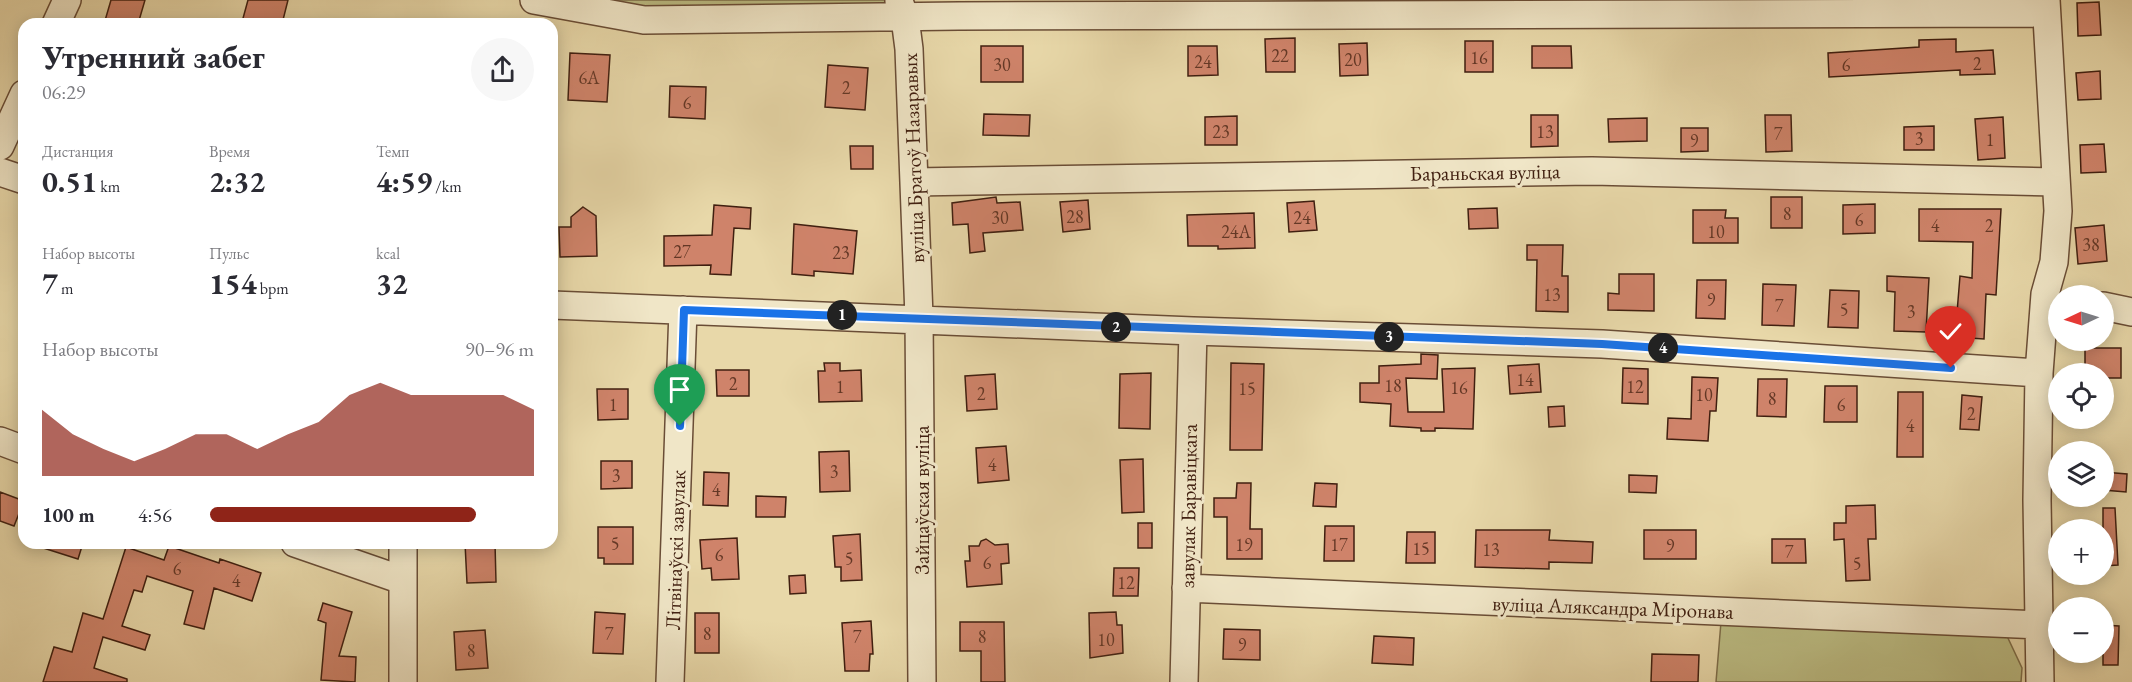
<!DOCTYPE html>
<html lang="ru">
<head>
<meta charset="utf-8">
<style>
  body { margin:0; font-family:"EB Garamond",serif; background:#f7f7f7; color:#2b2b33; height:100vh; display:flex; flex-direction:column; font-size:22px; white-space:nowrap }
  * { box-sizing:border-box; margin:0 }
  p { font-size:20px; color:#7c7c81 }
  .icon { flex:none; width:33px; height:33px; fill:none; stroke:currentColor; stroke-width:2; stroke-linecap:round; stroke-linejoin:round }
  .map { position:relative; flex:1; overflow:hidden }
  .panel { position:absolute; left:18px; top:18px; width:540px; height:531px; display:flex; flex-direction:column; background:#fff; border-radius:18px; box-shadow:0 3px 15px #0003 }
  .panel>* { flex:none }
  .needle { width:39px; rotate:266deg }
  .tools { position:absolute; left:2048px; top:285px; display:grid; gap:12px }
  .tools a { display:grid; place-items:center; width:66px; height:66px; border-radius:50%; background:#fff; box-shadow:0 3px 15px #0003; font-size:30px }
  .pin { position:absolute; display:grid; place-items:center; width:51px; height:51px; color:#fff; margin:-62px -26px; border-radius:50% 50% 50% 0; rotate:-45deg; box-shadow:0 0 6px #0007 }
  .pin .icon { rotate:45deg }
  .km { position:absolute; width:30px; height:30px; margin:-15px; border-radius:50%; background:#222; color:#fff; font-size:16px; line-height:30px; text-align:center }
  .round { display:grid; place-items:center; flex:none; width:63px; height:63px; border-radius:32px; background:#f7f7f7 }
  .summary { display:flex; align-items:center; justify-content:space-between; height:102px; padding:0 24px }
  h1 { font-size:33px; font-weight:700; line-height:45px }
  .stats { display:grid; grid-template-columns:repeat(3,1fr); gap:9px; height:102px; padding:6px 24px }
  .stats div { display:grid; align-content:center }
  .stats b { font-size:30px; font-weight:700 }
  .stats small { font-size:16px; font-weight:400 }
  .stats p { font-size:16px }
  .chart { height:168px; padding:12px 24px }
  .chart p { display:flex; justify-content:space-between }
  .chart svg { width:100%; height:108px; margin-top:6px; fill:#8f2418; opacity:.7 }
  ul { padding:0 24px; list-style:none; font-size:20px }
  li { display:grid; grid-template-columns:96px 72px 1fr; align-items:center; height:45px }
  li i { height:15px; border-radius:8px; background:#8f2418 }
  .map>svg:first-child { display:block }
  .green { fill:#bcbd84; stroke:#7e6e4a; stroke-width:1.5 }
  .building { fill:#cf836a; stroke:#401f10; stroke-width:1.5 }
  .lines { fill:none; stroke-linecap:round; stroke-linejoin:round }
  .minor-casing { stroke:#6a4d36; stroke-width:30 }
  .minor { stroke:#f0e6c7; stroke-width:27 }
  .route-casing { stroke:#fff; stroke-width:12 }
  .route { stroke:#1a73e8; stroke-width:8 }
  .labels { text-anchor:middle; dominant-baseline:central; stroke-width:6; stroke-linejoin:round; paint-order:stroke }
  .number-label { font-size:18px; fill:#643826 }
  .street-label { font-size:21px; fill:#401f10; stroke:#f0e6c7 }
</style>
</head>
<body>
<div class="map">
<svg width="2132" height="682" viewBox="0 0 2132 682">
  <rect width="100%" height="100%" fill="#e8d8a9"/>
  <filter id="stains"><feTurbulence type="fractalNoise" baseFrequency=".00333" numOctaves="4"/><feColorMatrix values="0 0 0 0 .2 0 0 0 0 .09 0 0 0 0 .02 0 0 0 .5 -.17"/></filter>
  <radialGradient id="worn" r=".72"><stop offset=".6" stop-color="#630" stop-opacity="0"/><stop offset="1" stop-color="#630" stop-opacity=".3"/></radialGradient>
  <path class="green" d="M 598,0 L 885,0 L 884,5 L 654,10 Z
    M 1721,622 L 2006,634 L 2022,668 L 2021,682 L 1716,682 Z"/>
  <path class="building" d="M 111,0 L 145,0 L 138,24 L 104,24 Z
    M 248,0 L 288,0 L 282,24 L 242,22 Z
    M 2099,2 L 2101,35 L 2078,36 L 2077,3 Z
    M 1295,38 L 1295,72 L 1266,72 L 1265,39 Z
    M 1956,39 L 1956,52 L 1993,50 L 1995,74 L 1960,75 L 1960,70 L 1829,77 L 1828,53 L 1919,47 L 1919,40 Z
    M 1465,41 L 1493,41 L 1493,72 L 1465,72 Z
    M 1367,43 L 1368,75 L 1340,76 L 1339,44 Z
    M 981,46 L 1023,46 L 1023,82 L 981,82 Z
    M 1188,46 L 1217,46 L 1218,75 L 1188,76 Z
    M 1532,46 L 1571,46 L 1572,68 L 1532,68 Z
    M 570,53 L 610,55 L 607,102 L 568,100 Z
    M 828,65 L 868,68 L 865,110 L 825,107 Z
    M 2100,71 L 2101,99 L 2078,100 L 2076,73 Z
    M 670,86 L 706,87 L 705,119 L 669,117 Z
    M 984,114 L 1030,115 L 1029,136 L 983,135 Z
    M 1531,115 L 1558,115 L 1558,146 L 1531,147 Z
    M 1765,115 L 1791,115 L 1792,151 L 1766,152 Z
    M 1237,116 L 1237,145 L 1205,145 L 1205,117 Z
    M 2003,117 L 2005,158 L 1978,160 L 1975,119 Z
    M 1647,118 L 1647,141 L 1609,142 L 1608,119 Z
    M 1934,126 L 1934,150 L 1904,150 L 1904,127 Z
    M 1681,128 L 1708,128 L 1708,151 L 1681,152 Z
    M 2104,144 L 2106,172 L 2081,173 L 2080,145 Z
    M 850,146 L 873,146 L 873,169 L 851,169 Z
    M 996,197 L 997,203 L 1020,202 L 1023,230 L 983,233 L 985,251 L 970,253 L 968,224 L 953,225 L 952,203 Z
    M 1771,197 L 1802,197 L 1802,228 L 1771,228 Z
    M 1088,200 L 1090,229 L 1063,232 L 1060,202 Z
    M 1314,201 L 1317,230 L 1289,232 L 1287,203 Z
    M 1875,204 L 1875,233 L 1843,234 L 1843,205 Z
    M 714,205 L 751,208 L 750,229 L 734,228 L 731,275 L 710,274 L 711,265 L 664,266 L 664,236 L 712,235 Z
    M 583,207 L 596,216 L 597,256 L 560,257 L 559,227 L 571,227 L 571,217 Z
    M 1497,208 L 1498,228 L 1469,229 L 1468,209 Z
    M 1919,209 L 2001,209 L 1996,295 L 1986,294 L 1984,339 L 1955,337 L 1960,276 L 1972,278 L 1973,242 L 1919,241 Z
    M 1693,210 L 1726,210 L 1725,218 L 1738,218 L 1738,243 L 1693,243 Z
    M 1254,213 L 1255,248 L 1218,249 L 1218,246 L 1188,246 L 1187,215 Z
    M 794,224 L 857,231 L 853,274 L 814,271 L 814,276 L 792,274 Z
    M 2104,225 L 2107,261 L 2078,264 L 2075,228 Z
    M 1527,245 L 1563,245 L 1562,276 L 1568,276 L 1568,312 L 1536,311 L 1537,260 L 1527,260 Z
    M 1619,274 L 1654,274 L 1654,311 L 1608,310 L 1608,293 L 1619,294 Z
    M 1887,276 L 1929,278 L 1926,332 L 1894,331 L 1895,292 L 1887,291 Z
    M 1697,280 L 1726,280 L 1725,319 L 1696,318 Z
    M 1763,284 L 1796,285 L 1794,326 L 1762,325 Z
    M 1830,290 L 1859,291 L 1858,328 L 1828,327 Z
    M 2085,348 L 2121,348 L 2121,378 L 2103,378 L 2103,374 L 2085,374 Z
    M 1421,354 L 1438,355 L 1437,379 L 1406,378 L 1408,412 L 1444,412 L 1442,369 L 1475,368 L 1473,429 L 1435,428 L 1435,431 L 1421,431 L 1421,428 L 1390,426 L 1391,404 L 1360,402 L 1360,383 L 1379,383 L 1379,366 L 1421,364 Z
    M 824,363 L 840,363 L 840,371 L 861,370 L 862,401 L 819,402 L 818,371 L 825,371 Z
    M 1231,363 L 1264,364 L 1262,450 L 1230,450 Z
    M 1539,364 L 1541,392 L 1510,394 L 1508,366 Z
    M 1623,368 L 1648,369 L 1648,404 L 1622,403 Z
    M 716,370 L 749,370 L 749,396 L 717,396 Z
    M 1151,373 L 1150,429 L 1119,428 L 1120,374 Z
    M 995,374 L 997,409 L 967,411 L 965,376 Z
    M 1692,377 L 1718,378 L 1716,411 L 1710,411 L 1708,441 L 1667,439 L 1668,418 L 1691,419 Z
    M 1758,379 L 1787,379 L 1786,417 L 1757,416 Z
    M 1825,386 L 1857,386 L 1857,422 L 1824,422 Z
    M 597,389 L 628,389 L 628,419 L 598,420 Z
    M 1898,392 L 1923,392 L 1923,457 L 1897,457 Z
    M 1962,395 L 1982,397 L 1979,430 L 1960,429 Z
    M 1564,406 L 1565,426 L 1549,427 L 1548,407 Z
    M 1006,446 L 1009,480 L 978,483 L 976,448 Z
    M 849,451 L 850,491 L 820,492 L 819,452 Z
    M 1143,459 L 1144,512 L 1122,513 L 1120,460 Z
    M 601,461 L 632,461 L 632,488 L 601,489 Z
    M 704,472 L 729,473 L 728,506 L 703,505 Z
    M 2103,472 L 2127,474 L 2126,492 L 2103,490 Z
    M 1629,475 L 1657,476 L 1656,493 L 1629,492 Z
    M 1237,483 L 1251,483 L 1250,529 L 1262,529 L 1262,559 L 1227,559 L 1227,517 L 1214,517 L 1214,498 L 1236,498 Z
    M 1315,483 L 1337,484 L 1336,507 L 1313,506 Z
    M 0,492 L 24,501 L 14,526 L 0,521 Z
    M 756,496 L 786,497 L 785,517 L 756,517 Z
    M 1875,505 L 1876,539 L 1868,539 L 1870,580 L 1846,581 L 1844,539 L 1834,540 L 1834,523 L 1846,523 L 1846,506 Z
    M 2103,508 L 2115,508 L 2118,565 L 2103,566 Z
    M 1138,523 L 1152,523 L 1152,548 L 1138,548 Z
    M 1325,526 L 1354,526 L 1354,561 L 1324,561 Z
    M 598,527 L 633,527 L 633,564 L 604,564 L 604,558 L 598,558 Z
    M 1476,530 L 1550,530 L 1549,540 L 1593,542 L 1592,563 L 1549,562 L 1549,569 L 1475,567 Z
    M 1644,530 L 1696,530 L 1696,559 L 1644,559 Z
    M 1407,532 L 1435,532 L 1435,563 L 1406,563 Z
    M 860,534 L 862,580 L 841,581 L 841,567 L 835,567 L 833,536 Z
    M 737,538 L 739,579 L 712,580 L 711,568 L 702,569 L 700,540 Z
    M 986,539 L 995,545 L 1008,544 L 1009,563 L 1001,564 L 1002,584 L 967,587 L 965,561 L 970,561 L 969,546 L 979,546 L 981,541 Z
    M 1772,539 L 1805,539 L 1806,563 L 1772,563 Z
    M 38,543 L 83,543 L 78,559 L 37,546 Z
    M 465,543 L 495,543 L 496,582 L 467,583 Z
    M 169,546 L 219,563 L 220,559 L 261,573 L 252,601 L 214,588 L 204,629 L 184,624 L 193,591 L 147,576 L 142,592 L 134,590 L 122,626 L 150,635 L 145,650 L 103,637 L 94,668 L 127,679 L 127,682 L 43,682 L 54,647 L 72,652 L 83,613 L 103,619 L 126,547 L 164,560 Z
    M 1114,568 L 1139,568 L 1138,596 L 1113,596 Z
    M 805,575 L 806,593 L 790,594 L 789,576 Z
    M 323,603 L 352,612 L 339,656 L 356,657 L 355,682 L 321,680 L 326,623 L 318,620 Z
    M 595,612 L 625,614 L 623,654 L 593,653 Z
    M 1116,612 L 1117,625 L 1122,625 L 1123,653 L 1090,658 L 1089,613 Z
    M 695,613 L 719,613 L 719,653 L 695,653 Z
    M 871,621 L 873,654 L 870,654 L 869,671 L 845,671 L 842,623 Z
    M 960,622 L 1004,622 L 1005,682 L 981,682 L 981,651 L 960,651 Z
    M 2103,625 L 2119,626 L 2118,665 L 2103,665 Z
    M 1224,629 L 1260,630 L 1260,660 L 1223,659 Z
    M 485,630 L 488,668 L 456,670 L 454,632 Z
    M 1374,636 L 1414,638 L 1413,665 L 1372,663 Z
    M 1652,654 L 1699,655 L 1698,682 L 1651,682 Z"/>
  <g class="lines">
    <defs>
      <path id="minor" d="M 534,0 L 644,20 L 959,16 L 2046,13
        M 899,1 L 905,18 L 909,49 L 919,317 L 922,682
        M 56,24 L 67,0
        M 0,146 L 24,94
        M 0,172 L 24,180
        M 914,182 L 1592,171 L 2056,182
        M 552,305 L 1193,331 L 1602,344 L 2039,373
        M 2103,306 L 2132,312
        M 0,441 L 24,450
        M 295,543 L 402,580
        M 403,543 L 403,682
        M 1186,588 L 2040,625
        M 670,682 L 683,310
        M 1184,682 L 1193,331
        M 2040,682 L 2037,500 L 2039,373 L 2045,294 L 2054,262 L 2058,211 L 2046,0"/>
    </defs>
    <use href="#minor" class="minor-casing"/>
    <use href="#minor" class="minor"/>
  </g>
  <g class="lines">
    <defs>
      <path id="route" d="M 680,426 L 684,310 L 1602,344 L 1951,368"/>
    </defs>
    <use href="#route" class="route-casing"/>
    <use href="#route" class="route"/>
  </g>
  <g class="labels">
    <g class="number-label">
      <text x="1280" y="55">22</text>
      <text x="1479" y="57">16</text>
      <text x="1353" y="59">20</text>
      <text x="1203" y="61">24</text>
      <text x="1977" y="63">2</text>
      <text x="1002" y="64">30</text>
      <text x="1846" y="64">6</text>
      <text x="589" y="77">6А</text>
      <text x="846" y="87">2</text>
      <text x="687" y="102">6</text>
      <text x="1221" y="131">23</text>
      <text x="1545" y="131">13</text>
      <text x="1778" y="133">7</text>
      <text x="1919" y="138">3</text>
      <text x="1990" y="139">1</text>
      <text x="1694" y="140">9</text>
      <text x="1787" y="213">8</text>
      <text x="1075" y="216">28</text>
      <text x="1000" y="217">30</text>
      <text x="1302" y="217">24</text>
      <text x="1859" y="219">6</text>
      <text x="1935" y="225">4</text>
      <text x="1989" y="225">2</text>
      <text x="1236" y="231">24А</text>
      <text x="1716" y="231">10</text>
      <text x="2091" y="244">38</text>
      <text x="682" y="251">27</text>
      <text x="841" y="252">23</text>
      <text x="1552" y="294">13</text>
      <text x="1711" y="299">9</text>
      <text x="1779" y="305">7</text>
      <text x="1844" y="309">5</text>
      <text x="1911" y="311">3</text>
      <text x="1525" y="379">14</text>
      <text x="733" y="383">2</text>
      <text x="1393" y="385">18</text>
      <text x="840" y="386">1</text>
      <text x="1635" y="386">12</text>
      <text x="1459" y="387">16</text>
      <text x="1247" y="388">15</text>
      <text x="981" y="393">2</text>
      <text x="1704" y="394">10</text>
      <text x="1772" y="398">8</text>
      <text x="613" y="404">1</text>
      <text x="1841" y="404">6</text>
      <text x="1971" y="413">2</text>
      <text x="1910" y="425">4</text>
      <text x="992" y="464">4</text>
      <text x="834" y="471">3</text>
      <text x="616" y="475">3</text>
      <text x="716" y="489">4</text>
      <text x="615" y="543">5</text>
      <text x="1244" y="544">19</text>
      <text x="1339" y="544">17</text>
      <text x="1670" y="545">9</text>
      <text x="1421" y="548">15</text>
      <text x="1491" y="549">13</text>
      <text x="1789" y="551">7</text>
      <text x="719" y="554">6</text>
      <text x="849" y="558">5</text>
      <text x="987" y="562">6</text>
      <text x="1857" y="563">5</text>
      <text x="177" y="568">6</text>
      <text x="236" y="580">4</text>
      <text x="1126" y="582">12</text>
      <text x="609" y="633">7</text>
      <text x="707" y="633">8</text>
      <text x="857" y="636">7</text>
      <text x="982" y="636">8</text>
      <text x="1106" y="639">10</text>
      <text x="1242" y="644">9</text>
      <text x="471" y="650">8</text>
    </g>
    <g class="street-label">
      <text transform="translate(913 158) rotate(-92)">вуліца Братоў Назаравых</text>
      <text transform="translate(1485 172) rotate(-1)">Бараньская вуліца</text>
      <text transform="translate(921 500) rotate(-90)">Зайцаўская вуліца</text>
      <text transform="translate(1188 506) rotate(-89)">завулак Баравіцкага</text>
      <text transform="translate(675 550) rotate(-88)">Літвінаўскі завулак</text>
      <text transform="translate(1613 607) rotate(2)">вуліца Аляксандра Міронава</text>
    </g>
  </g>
  <rect width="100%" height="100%" filter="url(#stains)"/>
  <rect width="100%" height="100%" fill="url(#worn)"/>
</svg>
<div class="tools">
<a><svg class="needle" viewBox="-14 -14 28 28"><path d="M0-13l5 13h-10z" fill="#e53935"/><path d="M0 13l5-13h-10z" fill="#7c7c81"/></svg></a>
<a><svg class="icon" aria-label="locate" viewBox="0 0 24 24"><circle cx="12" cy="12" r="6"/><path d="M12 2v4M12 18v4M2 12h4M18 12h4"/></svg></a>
<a><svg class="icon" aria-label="layers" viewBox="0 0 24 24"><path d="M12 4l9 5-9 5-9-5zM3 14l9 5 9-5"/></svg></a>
<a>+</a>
<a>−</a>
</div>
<div class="pin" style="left:680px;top:426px;background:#1e9e55"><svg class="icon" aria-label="arrive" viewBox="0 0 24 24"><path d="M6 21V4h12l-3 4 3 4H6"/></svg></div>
<div class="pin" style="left:1951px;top:368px;background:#d93025"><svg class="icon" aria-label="check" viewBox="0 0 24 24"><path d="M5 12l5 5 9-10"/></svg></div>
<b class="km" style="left:842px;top:315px">1</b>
<b class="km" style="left:1116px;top:327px">2</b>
<b class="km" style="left:1389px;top:337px">3</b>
<b class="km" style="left:1663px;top:348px">4</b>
<section class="panel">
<div class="summary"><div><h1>Утренний забег</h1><p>06:29</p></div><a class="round"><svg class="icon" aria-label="share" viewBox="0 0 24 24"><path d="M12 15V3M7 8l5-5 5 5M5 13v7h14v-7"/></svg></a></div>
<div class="stats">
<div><p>Дистанция</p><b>0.51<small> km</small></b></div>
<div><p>Время</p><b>2:32</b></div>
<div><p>Темп</p><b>4:59<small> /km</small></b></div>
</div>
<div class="stats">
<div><p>Набор высоты</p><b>7<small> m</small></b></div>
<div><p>Пульс</p><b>154<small> bpm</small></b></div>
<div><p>kcal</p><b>32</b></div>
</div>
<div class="chart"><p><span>Набор высоты</span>90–96 m</p>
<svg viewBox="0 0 160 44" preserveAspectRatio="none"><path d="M0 44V17L10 27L20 33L30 38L40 33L50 27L60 27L70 33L80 27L90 22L100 11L110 6L120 11L130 11L140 11L150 11L160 17V44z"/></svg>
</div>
<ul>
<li><b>100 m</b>4:56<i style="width:82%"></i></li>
</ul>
</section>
</div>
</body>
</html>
